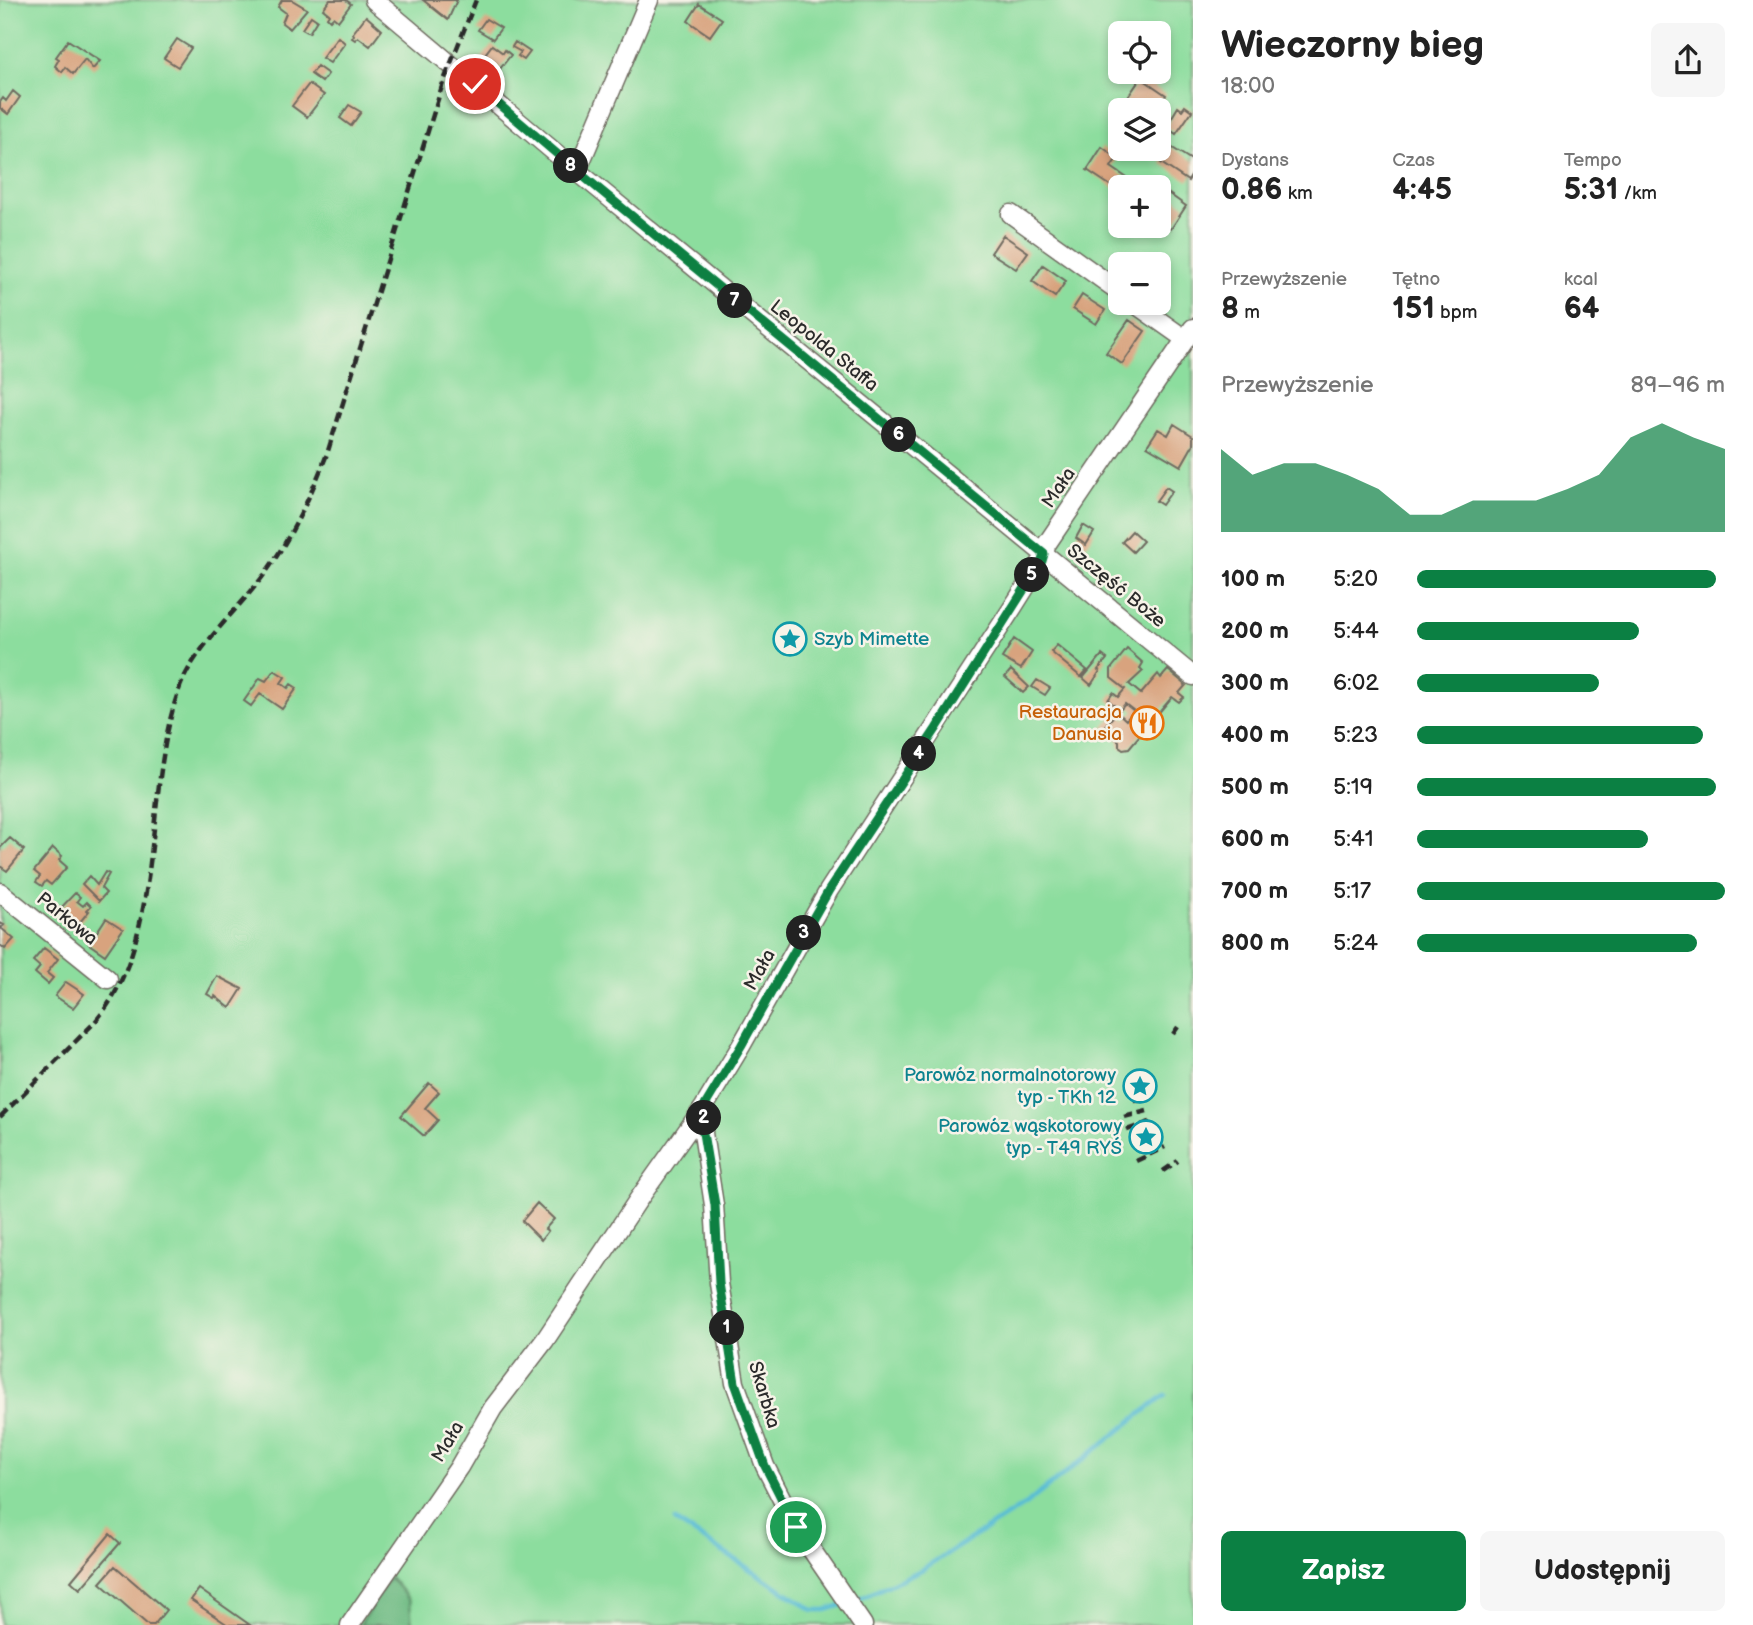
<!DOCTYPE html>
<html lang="pl">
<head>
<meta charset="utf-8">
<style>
  body { margin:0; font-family:"Balsamiq Sans",sans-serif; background:#f6f6f6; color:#222; height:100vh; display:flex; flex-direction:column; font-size:26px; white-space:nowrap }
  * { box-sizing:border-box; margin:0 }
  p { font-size:23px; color:#767676 }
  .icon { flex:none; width:38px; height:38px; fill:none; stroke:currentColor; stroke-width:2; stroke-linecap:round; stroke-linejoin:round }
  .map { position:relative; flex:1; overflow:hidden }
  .details { display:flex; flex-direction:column; background:#fff; width:560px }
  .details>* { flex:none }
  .tools { position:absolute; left:1108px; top:21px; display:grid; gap:14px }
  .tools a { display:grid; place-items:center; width:63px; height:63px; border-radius:10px; background:#fff; box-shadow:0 4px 10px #0003; font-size:35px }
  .pin { position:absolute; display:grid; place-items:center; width:60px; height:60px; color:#fff; margin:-30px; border:4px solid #fff; border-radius:50%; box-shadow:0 2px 7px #0007 }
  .km { position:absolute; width:35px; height:35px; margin:-18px; border-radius:50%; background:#222; color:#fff; font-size:19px; line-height:35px; text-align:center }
  .round { display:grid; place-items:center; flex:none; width:74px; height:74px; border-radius:10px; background:#f6f6f6 }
  .headline { display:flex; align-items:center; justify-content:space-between; height:119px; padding:0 28px }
  h1 { font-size:38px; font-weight:700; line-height:52px }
  .figures { display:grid; grid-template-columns:repeat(3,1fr); gap:10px; height:119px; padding:7px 28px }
  .figures div { display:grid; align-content:center }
  .figures b { font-size:30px; font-weight:700 }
  .figures small { font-size:19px; font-weight:400 }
  .figures p { font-size:19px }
  .chart { height:196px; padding:14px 28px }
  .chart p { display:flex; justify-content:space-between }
  .chart svg { width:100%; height:126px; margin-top:7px; fill:#0b8043; opacity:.7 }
  .cta { display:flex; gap:14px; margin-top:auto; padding:14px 28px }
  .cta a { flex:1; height:80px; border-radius:10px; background:#0b8043; color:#fff; font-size:28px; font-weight:700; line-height:80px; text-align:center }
  .cta a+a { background:#f6f6f6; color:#222 }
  ul { padding:0 28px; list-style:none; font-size:23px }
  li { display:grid; grid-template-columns:112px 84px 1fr; align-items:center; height:52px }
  li i { height:18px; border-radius:9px; background:#0b8043 }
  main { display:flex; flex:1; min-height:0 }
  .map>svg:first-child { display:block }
  .green { fill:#8cdd9e; stroke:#5c8464; stroke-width:2; fill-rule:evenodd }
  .forest { fill:#71bc85; stroke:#4e7458; stroke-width:2 }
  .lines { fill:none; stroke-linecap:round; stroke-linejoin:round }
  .stream { stroke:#57bcd5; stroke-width:4.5 }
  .building { fill:#d8a37e }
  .minor-casing { stroke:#6f6b60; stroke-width:21 }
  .minor { stroke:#fff; stroke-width:18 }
  .rail { stroke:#2b2b2b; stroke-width:4.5; stroke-dasharray:10 5; stroke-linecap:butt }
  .route-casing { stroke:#fff; stroke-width:14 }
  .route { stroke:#0b8043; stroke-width:9 }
  .labels { text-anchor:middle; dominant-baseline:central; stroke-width:5; stroke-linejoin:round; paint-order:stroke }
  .street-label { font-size:19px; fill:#2b2b2b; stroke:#f7f3e8 }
  .culture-label { font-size:19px; fill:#0d838f; stroke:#f7f3e8; text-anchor:end }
  .food-label { font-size:19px; fill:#c56008; stroke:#f7f3e8; text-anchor:end }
</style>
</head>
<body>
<main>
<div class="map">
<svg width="1193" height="1625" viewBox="0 0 1193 1625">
  <rect width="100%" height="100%" fill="#f7f3e8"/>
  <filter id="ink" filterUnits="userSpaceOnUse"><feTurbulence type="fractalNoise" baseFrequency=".0143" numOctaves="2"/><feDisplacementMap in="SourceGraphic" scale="14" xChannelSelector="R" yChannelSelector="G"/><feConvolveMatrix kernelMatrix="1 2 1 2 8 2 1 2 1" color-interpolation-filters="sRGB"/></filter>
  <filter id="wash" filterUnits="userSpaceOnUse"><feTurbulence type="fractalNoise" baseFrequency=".00686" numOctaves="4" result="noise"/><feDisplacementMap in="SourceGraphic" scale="28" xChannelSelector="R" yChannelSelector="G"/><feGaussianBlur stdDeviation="1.57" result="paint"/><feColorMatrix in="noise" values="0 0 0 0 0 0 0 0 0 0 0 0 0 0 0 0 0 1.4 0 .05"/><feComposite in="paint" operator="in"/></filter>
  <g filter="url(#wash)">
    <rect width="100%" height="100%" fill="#ede1c3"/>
    <path class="green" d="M 0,0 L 1193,0 L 1193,1625 L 0,1625 ZM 1120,33 L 1158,33 L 1158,72 L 1120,72 ZM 1120,110 L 1158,110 L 1158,149 L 1120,149 ZM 1120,187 L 1158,187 L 1158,226 L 1120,226 ZM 1120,264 L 1158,264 L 1158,303 L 1120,303 Z"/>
    <path class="forest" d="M 390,1577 L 410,1601 L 412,1625 L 360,1625 Z"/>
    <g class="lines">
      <path class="stream" d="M 675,1521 L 813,1610 L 826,1610 L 842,1605
        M 859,1599 L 921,1570 L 1026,1504 L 1165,1395"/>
    </g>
    <g id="blocks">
      <path class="building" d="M 282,0 L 292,0 L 307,9 L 290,29 L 282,23 L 286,13 L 278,7 Z
        M 330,0 L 346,0 L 351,4 L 338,21 L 333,17 L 330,20 L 327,17 L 329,14 L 323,9 Z
        M 423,0 L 457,0 L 448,20 Z
        M 699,4 L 722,19 L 710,36 L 688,21 Z
        M 311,16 L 317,20 L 309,33 L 302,29 Z
        M 366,16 L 382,30 L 370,46 L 358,37 L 355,40 L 352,38 L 354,35 L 353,33 Z
        M 486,19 L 501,28 L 493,39 L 478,30 Z
        M 338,37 L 345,43 L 330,63 L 322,58 Z
        M 177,39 L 191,48 L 178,67 L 164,58 Z
        M 68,40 L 100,61 L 93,69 L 85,59 L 73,74 L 65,67 L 62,72 L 55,66 L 59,59 L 56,57 Z
        M 515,42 L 530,52 L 524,60 L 518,56 L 521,52 L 512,47 Z
        M 492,45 L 503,53 L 505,50 L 511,55 L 495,75 L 479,62 Z
        M 317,66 L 328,74 L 322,82 L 311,74 Z
        M 1141,78 L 1166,95 L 1156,110 L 1139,110 L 1125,101 Z
        M 309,84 L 324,95 L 307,117 L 292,106 Z
        M 13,91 L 20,97 L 8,114 L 0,108 L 0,102 L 3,98 L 6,101 Z
        M 349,105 L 361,112 L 351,126 L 340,118 Z
        M 1185,106 L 1192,111 L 1176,134 L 1166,127 L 1178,107 L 1182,110 Z
        M 1102,147 L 1117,158 L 1111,167 L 1133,182 L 1129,187 L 1120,187 L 1120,192 L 1087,170 Z
        M 1171,147 L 1193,161 L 1193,173 L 1188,181 L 1161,163 Z
        M 1158,186 L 1186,206 L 1171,229 L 1158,220 Z
        M 1003,235 L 1028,252 L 1016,269 L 991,253 Z
        M 1043,265 L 1066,281 L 1055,297 L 1032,281 Z
        M 1082,295 L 1105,310 L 1096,324 L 1073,309 Z
        M 1129,320 L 1145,331 L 1122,364 L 1106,353 Z
        M 1174,424 L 1193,436 L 1193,445 L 1181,466 L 1147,446 L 1158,429 L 1168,435 Z
        M 1166,487 L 1172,491 L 1162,505 L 1156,501 Z
        M 1083,525 L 1094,532 L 1086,545 L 1076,538 Z
        M 1132,531 L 1143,541 L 1133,552 L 1122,542 Z
        M 1014,639 L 1032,652 L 1021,669 L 1002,658 Z
        M 1057,645 L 1087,670 L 1081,677 L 1051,652 Z
        M 1127,649 L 1143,663 L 1140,668 L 1143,671 L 1129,684 L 1141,694 L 1158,674 L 1161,678 L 1168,670 L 1186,685 L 1179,693 L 1184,697 L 1179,702 L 1172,697 L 1129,748 L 1123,749 L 1119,746 L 1119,741 L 1103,728 L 1117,712 L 1126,720 L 1134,711 L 1125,704 L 1120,710 L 1108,700 L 1113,693 L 1118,697 L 1125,689 L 1111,678 L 1111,669 Z
        M 1102,655 L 1107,659 L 1098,670 L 1100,671 L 1091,685 L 1083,678 Z
        M 274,670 L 285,677 L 281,683 L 288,688 L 291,684 L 297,688 L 282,709 L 260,694 L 251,706 L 244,701 L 260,678 L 266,681 Z
        M 1011,670 L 1029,687 L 1023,693 L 1005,677 Z
        M 1037,680 L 1050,688 L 1045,695 L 1032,687 Z
        M 10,838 L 24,850 L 7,871 L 0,866 L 0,848 Z
        M 53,848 L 62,856 L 59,860 L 67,867 L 51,885 L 46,881 L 42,886 L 36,882 L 40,876 L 34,871 Z
        M 105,872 L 109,874 L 101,888 L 106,893 L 99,901 L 82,884 L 89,876 L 97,885 Z
        M 75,893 L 80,897 L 77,901 L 83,906 L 87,902 L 91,906 L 87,910 L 89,911 L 75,928 L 57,912 Z
        M 106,918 L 123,929 L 105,955 L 89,944 Z
        M 0,923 L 4,925 L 1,928 L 14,939 L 5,949 L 0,945 Z
        M 44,948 L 58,959 L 47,973 L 53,978 L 48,984 L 35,973 L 40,967 L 33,961 Z
        M 217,976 L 242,989 L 230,1008 L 215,996 L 214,998 L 207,994 Z
        M 66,982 L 84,994 L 73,1008 L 55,996 Z
        M 429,1083 L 439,1092 L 425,1108 L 438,1120 L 424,1136 L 401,1116 Z
        M 537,1203 L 554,1219 L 545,1229 L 548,1231 L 541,1240 L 522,1221 Z
        M 110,1534 L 120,1543 L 80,1589 L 71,1581 Z
        M 115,1566 L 166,1610 L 154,1625 L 148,1625 L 100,1583 Z
        M 199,1589 L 250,1625 L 228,1625 L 191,1600 Z"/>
    </g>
  </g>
  <g filter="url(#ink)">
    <use href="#blocks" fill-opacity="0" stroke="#6f6b60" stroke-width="2"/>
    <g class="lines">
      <defs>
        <path id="minor" d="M 374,0 L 577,171 L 1193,676
          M 577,171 L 649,0
          M 1011,214 L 1120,292
          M 1134,303 L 1185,339
          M 0,892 L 108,979
          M 704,1107 L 703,1133 L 714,1205 L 719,1283 L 735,1383 L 765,1466 L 796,1527 L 863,1625
          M 350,1625 L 459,1467 L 493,1408 L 545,1340 L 638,1200 L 704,1107 L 741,1046 L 829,890 L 1013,607 L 1042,561 L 1046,545 L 1193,328"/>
      </defs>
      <use href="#minor" class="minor-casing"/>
      <use href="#minor" class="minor"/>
      <path class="rail" d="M 1173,1034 L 1178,1027
        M 1139,1072 L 1152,1073
        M 1126,1086 L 1147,1086
        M 1134,1101 L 1145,1100
        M 0,1117 L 93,1024 C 167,942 142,789 180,687 C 196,645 240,609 266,572 C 292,536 311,495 327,454 L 443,83 L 476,0
        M 1124,1117 L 1147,1111
        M 1127,1130 L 1150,1122
        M 1139,1140 L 1154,1133
        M 1136,1161 L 1165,1147
        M 1163,1171 L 1178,1161"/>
    </g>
  </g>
  <g class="lines" filter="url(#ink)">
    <defs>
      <path id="route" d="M 475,84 L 577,171 L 1044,554 L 1042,561 L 936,729 L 829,890 L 741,1046 L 704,1107 L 703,1133 L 715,1205 L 719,1283 L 735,1383 L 765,1466 L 796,1527"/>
    </defs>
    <use href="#route" class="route-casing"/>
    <use href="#route" class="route"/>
  </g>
  <defs>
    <symbol id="sight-ring" viewBox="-11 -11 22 22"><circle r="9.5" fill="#f7f3e8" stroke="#0f9aa8" stroke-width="1.5"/><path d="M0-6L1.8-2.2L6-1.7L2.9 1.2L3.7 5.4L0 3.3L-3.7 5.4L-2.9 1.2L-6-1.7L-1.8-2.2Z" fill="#0f9aa8"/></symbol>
    <symbol id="restaurant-ring" viewBox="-11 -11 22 22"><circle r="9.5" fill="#f7f3e8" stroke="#e8710a" stroke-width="1.5"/><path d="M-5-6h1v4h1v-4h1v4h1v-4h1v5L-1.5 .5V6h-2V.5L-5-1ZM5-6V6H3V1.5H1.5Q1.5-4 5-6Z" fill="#e8710a"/></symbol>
  </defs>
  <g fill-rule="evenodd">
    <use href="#sight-ring" x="771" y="620" width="38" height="38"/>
    <use href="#restaurant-ring" x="1128" y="704" width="38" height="38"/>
    <use href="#sight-ring" x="1121" y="1067" width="38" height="38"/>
    <use href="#sight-ring" x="1127" y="1118" width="38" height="38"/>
  </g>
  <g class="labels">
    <g class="street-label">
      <text transform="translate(824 346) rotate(39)">Leopolda Staffa</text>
      <text transform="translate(1059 488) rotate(-56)">Mała</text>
      <text transform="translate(1116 586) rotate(39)">Szczęść Boże</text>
      <text transform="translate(67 919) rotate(39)">Parkowa</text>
      <text transform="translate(760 970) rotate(-61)">Mała</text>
      <text transform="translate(764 1395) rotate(73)">Skarbka</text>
      <text transform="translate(448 1442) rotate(-59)">Mała</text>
    </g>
    <g class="culture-label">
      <text x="814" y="639" text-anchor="start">Szyb Mimette</text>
      <text x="1116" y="1075">Parowóz normalnotorowy<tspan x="1116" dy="22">typ - TKh 12</tspan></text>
      <text x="1122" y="1126">Parowóz wąskotorowy<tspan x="1122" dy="22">typ - T49 RYŚ</tspan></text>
    </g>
    <g class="food-label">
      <text x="1122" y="712">Restauracja<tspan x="1122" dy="22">Danusia</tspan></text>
    </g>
  </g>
</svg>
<div class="tools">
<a><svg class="icon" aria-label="locate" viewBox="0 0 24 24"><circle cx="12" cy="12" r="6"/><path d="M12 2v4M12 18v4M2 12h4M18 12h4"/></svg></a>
<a><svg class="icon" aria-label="layers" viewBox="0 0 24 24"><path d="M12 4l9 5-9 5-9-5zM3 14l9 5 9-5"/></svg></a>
<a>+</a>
<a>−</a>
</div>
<div class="pin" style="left:796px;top:1527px;background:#1e9e55"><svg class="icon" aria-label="arrive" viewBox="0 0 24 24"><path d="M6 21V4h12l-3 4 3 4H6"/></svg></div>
<div class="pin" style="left:475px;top:84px;background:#d93025"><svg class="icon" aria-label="check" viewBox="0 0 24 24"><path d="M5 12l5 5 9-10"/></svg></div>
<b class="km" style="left:727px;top:1328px">1</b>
<b class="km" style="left:704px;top:1118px">2</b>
<b class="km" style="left:804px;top:933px">3</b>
<b class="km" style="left:919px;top:754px">4</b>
<b class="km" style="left:1032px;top:575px">5</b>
<b class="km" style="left:899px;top:435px">6</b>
<b class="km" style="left:735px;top:301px">7</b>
<b class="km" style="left:571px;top:166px">8</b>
</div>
<section class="details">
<div class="headline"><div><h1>Wieczorny bieg</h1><p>18:00</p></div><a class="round"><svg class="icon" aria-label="share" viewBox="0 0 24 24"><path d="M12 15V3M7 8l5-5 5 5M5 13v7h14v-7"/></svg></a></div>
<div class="figures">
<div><p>Dystans</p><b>0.86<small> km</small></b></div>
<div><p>Czas</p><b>4:45</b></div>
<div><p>Tempo</p><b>5:31<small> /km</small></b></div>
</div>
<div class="figures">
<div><p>Przewyższenie</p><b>8<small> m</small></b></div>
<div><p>Tętno</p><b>151<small> bpm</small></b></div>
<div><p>kcal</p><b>64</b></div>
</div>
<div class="chart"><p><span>Przewyższenie</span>89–96 m</p>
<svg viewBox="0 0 160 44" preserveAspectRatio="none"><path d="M0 44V15L10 24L20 20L30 20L40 24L50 29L60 38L70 38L80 33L90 33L100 33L110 29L120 24L130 11L140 6L150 11L160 15V44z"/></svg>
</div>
<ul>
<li><b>100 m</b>5:20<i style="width:97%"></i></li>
<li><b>200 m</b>5:44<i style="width:72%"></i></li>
<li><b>300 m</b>6:02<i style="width:59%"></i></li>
<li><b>400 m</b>5:23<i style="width:93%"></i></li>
<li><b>500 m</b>5:19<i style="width:97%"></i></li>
<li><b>600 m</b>5:41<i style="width:75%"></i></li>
<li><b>700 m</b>5:17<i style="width:100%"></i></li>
<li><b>800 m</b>5:24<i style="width:91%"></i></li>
</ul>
<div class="cta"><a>Zapisz</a><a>Udostępnij</a></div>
</section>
</main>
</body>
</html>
